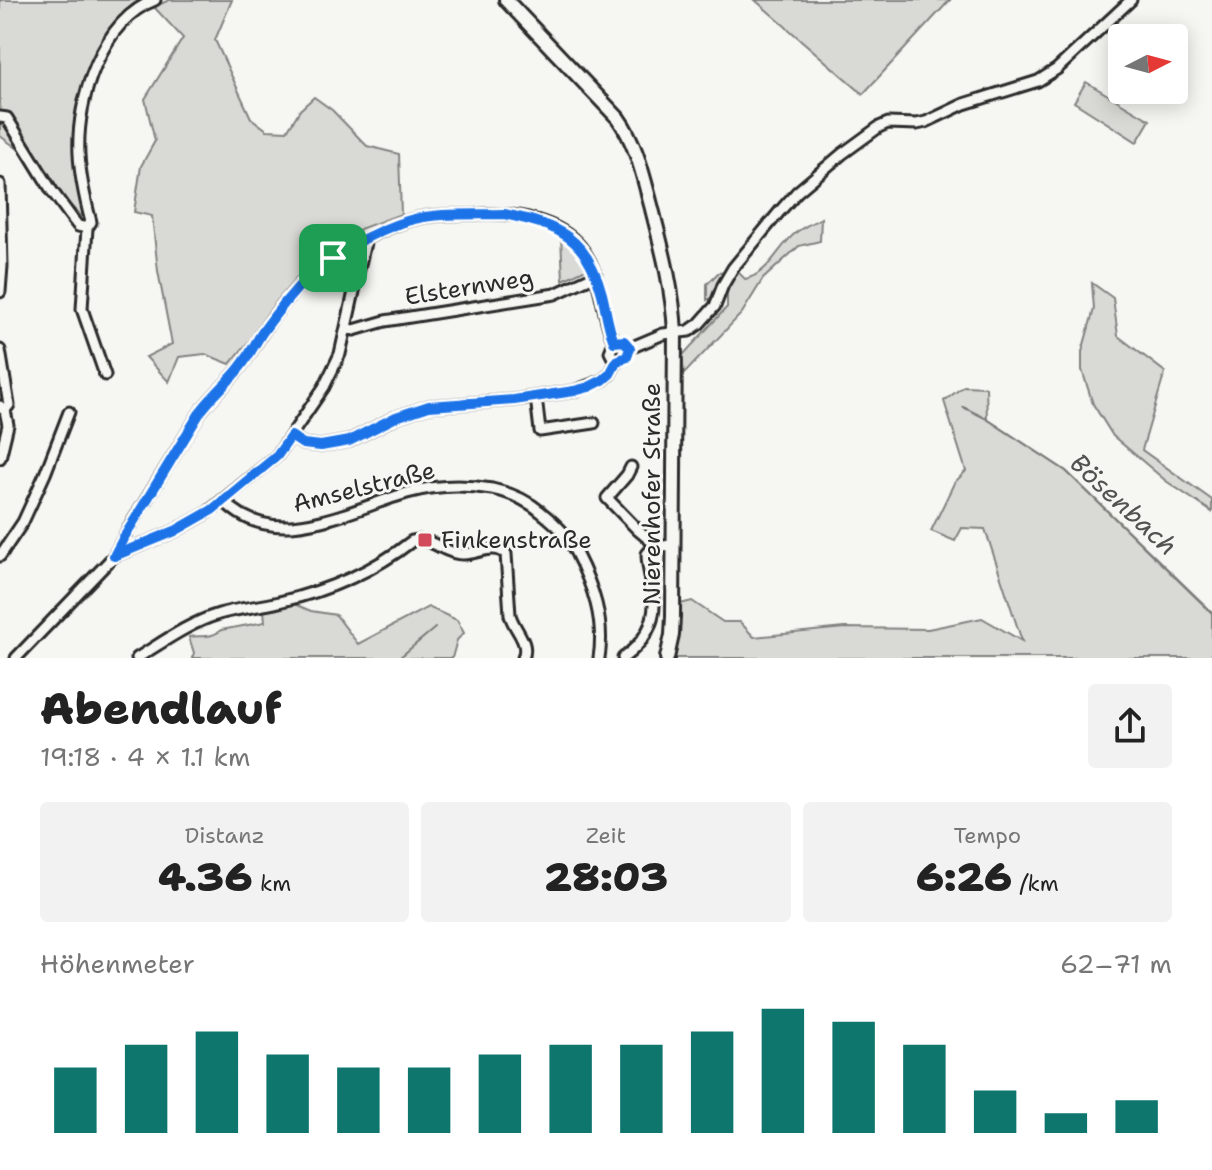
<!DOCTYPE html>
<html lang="de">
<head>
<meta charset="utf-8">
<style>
  body { margin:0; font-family:"Shantell Sans",sans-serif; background:#f2f2f2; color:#222; height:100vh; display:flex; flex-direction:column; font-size:30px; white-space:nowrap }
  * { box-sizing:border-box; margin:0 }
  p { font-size:26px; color:#767676 }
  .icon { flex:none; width:44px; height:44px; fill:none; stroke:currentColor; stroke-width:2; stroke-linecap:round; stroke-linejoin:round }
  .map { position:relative; height:658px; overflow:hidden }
  .details { display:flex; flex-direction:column; background:#fff; flex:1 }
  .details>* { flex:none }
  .needle { width:52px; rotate:84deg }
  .controls { position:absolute; left:1108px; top:24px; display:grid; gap:16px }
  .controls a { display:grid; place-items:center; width:80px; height:80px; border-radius:8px; background:#fff; box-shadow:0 4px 20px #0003; font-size:40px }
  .pin { position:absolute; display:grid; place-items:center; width:68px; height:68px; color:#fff; margin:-34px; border-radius:16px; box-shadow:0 4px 12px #0006 }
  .round { display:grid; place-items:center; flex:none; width:84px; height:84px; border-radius:8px; background:#f2f2f2 }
  .overview { display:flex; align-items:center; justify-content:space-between; height:136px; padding:0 40px }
  h1 { font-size:44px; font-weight:800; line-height:60px }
  .figures { display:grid; grid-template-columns:repeat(3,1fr); gap:12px; height:136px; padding:8px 40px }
  .figures div { display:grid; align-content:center; border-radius:8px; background:#f2f2f2; text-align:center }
  .figures b { font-size:40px; font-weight:800 }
  .figures small { font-size:22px; font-weight:400 }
  .figures p { font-size:22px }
  .chart { height:224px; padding:16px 40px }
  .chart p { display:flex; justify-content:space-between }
  .chart svg { width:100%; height:144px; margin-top:8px; stroke:#0f766e; stroke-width:6 }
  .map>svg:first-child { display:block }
  .green { fill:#d9d9d5; stroke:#828280; stroke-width:2 }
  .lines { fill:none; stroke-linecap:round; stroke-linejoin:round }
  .stream { stroke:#7a7a78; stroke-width:2 }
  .minor-casing { stroke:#2b2b2b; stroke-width:15 }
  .tertiary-casing { stroke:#2b2b2b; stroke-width:18 }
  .minor { stroke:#f6f6f2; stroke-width:9 }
  .tertiary { stroke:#f6f6f2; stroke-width:12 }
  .route-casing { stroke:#fff; stroke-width:16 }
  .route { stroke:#1a73e8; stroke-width:10 }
  .poi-dot { fill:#d1495b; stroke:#f6f6f2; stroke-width:3 }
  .labels { text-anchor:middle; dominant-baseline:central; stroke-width:6; stroke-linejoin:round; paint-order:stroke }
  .street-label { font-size:24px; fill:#2b2b2b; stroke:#f6f6f2 }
  .poi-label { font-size:24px; fill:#2b2b2b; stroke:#f6f6f2; text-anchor:start }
  .water-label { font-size:26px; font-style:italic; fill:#525251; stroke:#f6f6f2 }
</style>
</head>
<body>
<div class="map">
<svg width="1212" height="658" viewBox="0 0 1212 658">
  <rect width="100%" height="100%" fill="#f6f6f2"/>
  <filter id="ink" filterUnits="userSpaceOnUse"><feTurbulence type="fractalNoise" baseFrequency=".0125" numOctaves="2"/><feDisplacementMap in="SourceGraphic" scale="16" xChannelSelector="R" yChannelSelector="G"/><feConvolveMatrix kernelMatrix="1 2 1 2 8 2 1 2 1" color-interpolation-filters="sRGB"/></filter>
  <g filter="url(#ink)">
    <path class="green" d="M 0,0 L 145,0 L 130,9 L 116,23 L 104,40 L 77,118 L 83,195 L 82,217 L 67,202 L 37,155 L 28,156 L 0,136 Z
      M 169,0 L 232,0 L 215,40 L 251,118 L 267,130 L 287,131 L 300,110 L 314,97 L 332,110 L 367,146 L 399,154 L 401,214 L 360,229 L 357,240 L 302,277 L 230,364 L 205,354 L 179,357 L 169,382 L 146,357 L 172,344 L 158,271 L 152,216 L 134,212 L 141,166 L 155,141 L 145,99 L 183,38 L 154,7 Z
      M 755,0 L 950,0 L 863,94 Z
      M 1086,82 L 1150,120 L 1137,142 L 1074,102 Z
      M 821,218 L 820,241 L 799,246 L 763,279 L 742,313 L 684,374 L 682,356 L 727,307 L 727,289 L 707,300 L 707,284 L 718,273 L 737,271 L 745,279 C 770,274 779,244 798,231 C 805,226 814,222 821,218 Z
      M 561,237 L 576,247 L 588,268 L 563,280 Z
      M 1092,283 L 1113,298 L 1118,336 L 1165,372 L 1142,450 L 1212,500 L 1212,512 L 1166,481 L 1113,436 L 1093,404 L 1082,370 L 1082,352 L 1094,309 Z
      M 964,386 L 986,387 L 987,419 L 1066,471 L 1212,612 L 1212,658 L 673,658 L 680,627 L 680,604 L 692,601 L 723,622 L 740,622 L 754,637 L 844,628 L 928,629 L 982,618 L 1022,641 L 985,529 L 962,528 L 955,541 L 931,531 L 954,483 L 966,471 L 944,401 Z
      M 294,604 L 311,611 L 336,615 L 358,644 L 428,607 L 457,620 L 464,633 L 457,640 L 452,658 L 192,658 L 194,653 L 189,637 C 199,635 211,639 221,630 L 265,622 L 264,610 Z"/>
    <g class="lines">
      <path class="stream" d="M 963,407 L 987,419 L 1066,471 L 1212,613
        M 399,658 L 435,628"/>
      <defs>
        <path id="minor" d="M 0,117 L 7,118 L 52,191 L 71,217 L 78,226 L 87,228 L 91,222 C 85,199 80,177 79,154 C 76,100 102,20 155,0
          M 0,184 L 2,266 L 0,292
          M 87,228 L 82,309 L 105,375
          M 347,328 L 354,330 L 385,321 L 555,294 L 596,275
          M 614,342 L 610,352 L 612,356 L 617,361
          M 630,348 L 663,334 L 689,331 L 699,324 L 715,306 L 723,285 L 733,268 L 780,211 L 797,192 L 842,154 L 879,127 L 888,123 L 917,124 L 926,122 L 964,104 L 1038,81 L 1057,69 L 1131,0
          M 0,350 L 9,405 L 5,410 L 1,408 L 0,406
          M 536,397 L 540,431 L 594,423
          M 291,436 L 303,444 L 321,446 L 349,441 L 396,417 L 429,406 L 514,400 L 574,391 L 603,380 L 610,374 L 617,361
          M 0,458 L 8,425 L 5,410
          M 631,467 L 627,475 L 607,498 L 638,530 L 657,546
          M 224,501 C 275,554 350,509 407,493 C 435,485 463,484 492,489 C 511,493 526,499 541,512 C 557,525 567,534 576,553 C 593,586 605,620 599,658
          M 0,556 L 23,522 L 45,474 L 69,412
          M 114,556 L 129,528 L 201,411 C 213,395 229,382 241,366 C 250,355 256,342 264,330 C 276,312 291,294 306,278 C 328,255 392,222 424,217 C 443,214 464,215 484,214 C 516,213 558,220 580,246 C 603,274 600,311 614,342
          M 16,658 L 114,556 L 175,531 L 207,513 L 277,456 L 324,387 L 340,354 L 366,238
          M 137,658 C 163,642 189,623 219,614 C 238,608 259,607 279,602 C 327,591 374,571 412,541 C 431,536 444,554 462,554 C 477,555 493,542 506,554 L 510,615 C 514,630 530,642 523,658
          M 623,658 C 648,640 659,616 652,586 C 650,575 647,565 647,554 L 653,547 L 673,545"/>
        <path id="tertiary" d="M 506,0 L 618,118 C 636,143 643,175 651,205 C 662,248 673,289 675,333 L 673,616 L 672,635 L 667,658"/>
      </defs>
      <use href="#minor" class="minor-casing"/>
      <use href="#tertiary" class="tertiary-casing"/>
      <use href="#minor" class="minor"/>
      <use href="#tertiary" class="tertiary"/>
    </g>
  </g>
  <g class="lines" filter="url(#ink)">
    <defs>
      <path id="route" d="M 504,214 C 558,225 587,237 602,294 C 606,310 608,327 614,342 L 624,341 L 630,348 L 627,357 L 617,361 L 610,374 L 603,380 L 589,387 L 574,391 L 514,400 L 429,406 L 396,417 L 349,441 L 321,446 L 303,444 L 291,436 L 277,456 L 212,510 L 175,531 L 114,556 L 123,539 L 201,411 C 213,395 229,382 241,366 C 250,355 256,341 264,330 C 277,312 292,293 307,278 C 328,256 377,230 407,221 C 437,212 473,215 504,214 Z"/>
    </defs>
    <use href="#route" class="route-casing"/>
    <use href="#route" class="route"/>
  </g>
  <rect class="poi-dot" x="417" y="532" width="16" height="16" rx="4"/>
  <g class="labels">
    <g class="street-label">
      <text transform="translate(469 287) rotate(-9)">Elsternweg</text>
      <text transform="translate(364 487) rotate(-14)">Amselstraße</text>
      <text transform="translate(652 494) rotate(-90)">Nierenhofer Straße</text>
    </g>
    <g class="poi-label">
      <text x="441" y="540">Finkenstraße</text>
    </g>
    <g class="water-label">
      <text transform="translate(1124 504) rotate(43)">Bösenbach</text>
    </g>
  </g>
</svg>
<div class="controls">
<a><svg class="needle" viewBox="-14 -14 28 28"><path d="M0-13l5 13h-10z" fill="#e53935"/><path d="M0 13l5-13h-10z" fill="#767676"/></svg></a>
</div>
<div class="pin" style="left:333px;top:258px;background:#1e9e55"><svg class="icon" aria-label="arrive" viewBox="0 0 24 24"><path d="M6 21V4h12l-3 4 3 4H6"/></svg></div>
</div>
<section class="details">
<div class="overview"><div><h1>Abendlauf</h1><p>19:18 · 4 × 1.1 km</p></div><a class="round"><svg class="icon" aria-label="share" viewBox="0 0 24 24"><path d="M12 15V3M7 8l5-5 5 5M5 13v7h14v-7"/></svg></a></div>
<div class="figures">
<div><p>Distanz</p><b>4.36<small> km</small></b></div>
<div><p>Zeit</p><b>28:03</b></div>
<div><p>Tempo</p><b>6:26<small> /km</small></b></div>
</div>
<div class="chart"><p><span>Höhenmeter</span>62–71 m</p>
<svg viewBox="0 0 160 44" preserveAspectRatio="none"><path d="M5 44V24M15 44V17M25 44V13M35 44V20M45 44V24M55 44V24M65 44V20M75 44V17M85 44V17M95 44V13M105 44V6M115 44V10M125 44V17M135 44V31M145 44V38M155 44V34"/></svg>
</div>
</section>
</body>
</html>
